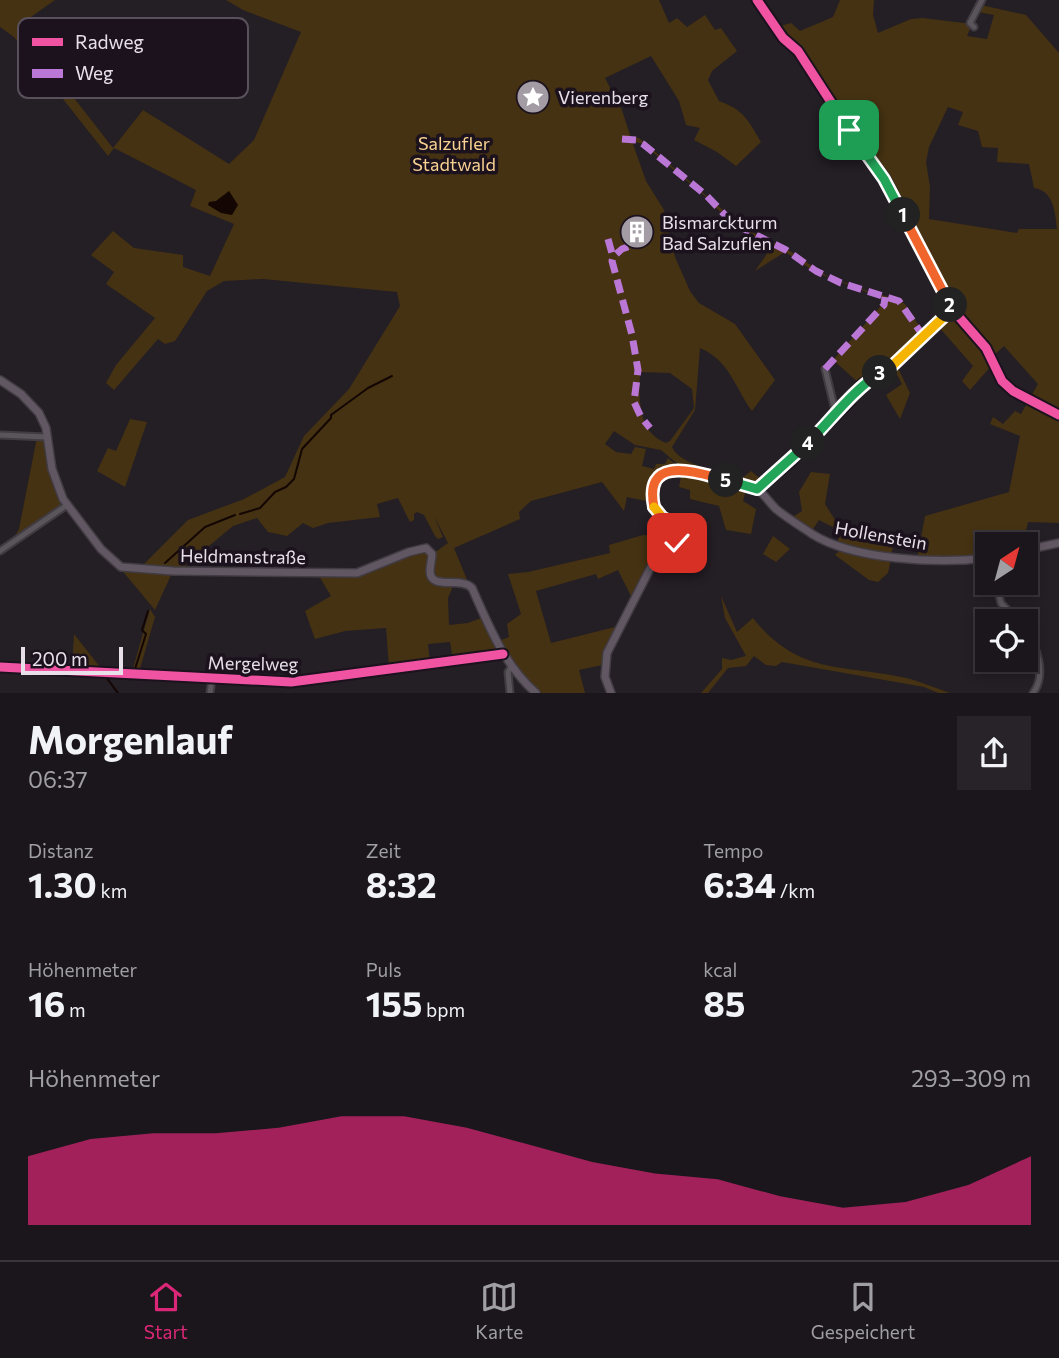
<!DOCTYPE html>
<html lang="de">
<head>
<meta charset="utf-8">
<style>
  body { margin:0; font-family:Commissioner,sans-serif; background:#282329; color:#f1f3f6; height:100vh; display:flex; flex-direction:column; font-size:26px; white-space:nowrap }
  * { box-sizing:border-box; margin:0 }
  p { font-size:23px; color:#a09fa3 }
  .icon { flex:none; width:38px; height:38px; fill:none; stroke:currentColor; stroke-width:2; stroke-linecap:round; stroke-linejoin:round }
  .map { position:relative; height:693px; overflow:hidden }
  .details { display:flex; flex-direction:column; background:#1b161c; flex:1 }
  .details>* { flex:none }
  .needle { width:46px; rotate:36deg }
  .buttons { position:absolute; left:975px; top:532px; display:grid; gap:14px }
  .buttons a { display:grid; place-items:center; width:63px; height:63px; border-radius:0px; background:#1b161c; box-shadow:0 4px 10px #0003,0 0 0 2px #39353b; font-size:35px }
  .scale { position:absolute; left:21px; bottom:18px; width:102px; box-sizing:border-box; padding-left:7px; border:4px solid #e7e0e8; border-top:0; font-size:19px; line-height:24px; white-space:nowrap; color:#e7e0e8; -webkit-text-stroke:5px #1b121e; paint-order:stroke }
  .pin { position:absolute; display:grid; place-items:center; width:60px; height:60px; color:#fff; margin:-30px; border-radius:14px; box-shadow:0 4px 10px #0006 }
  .km { position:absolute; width:35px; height:35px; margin:-18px; border-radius:50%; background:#222; color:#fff; font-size:19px; line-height:35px; text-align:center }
  .round { display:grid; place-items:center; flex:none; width:74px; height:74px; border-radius:0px; background:#282329 }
  .head { display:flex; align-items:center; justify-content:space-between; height:119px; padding:0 28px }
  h1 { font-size:38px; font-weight:700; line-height:52px }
  .metrics { display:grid; grid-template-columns:repeat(3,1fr); gap:10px; height:119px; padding:7px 28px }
  .metrics div { display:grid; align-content:center }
  .metrics b { font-size:35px; font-weight:700 }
  .metrics small { font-size:19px; font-weight:400 }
  .metrics p { font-size:19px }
  .chart { height:196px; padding:14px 28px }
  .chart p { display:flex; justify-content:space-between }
  .chart svg { width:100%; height:126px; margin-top:7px; fill:#db2777; opacity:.7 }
  .tabs { display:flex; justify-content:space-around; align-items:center; height:98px; border-top:2px solid #39353b; background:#1b161c; font-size:19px; color:#a09fa3 }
  .tabs a { display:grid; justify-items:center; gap:4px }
  .tabs .selected { color:#db2777 }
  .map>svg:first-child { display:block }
  .green { fill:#453212; fill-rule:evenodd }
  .water { fill:#130603 }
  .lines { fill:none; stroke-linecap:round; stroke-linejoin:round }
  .stream { stroke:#130603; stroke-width:2 }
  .minor-casing { stroke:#413b42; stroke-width:9 }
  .major-casing { stroke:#413b42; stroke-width:10 }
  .minor { stroke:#59555a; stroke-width:5 }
  .major { stroke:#605762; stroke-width:7 }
  .quiet { stroke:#ba77d6; stroke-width:7; stroke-dasharray:14 7; stroke-linecap:butt }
  .cycleway-casing { stroke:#1b121e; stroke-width:13 }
  .cycleway { stroke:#f153a3; stroke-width:9 }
  .split-1-casing { stroke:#fff; stroke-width:14 }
  .split-2-casing { stroke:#fff; stroke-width:14 }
  .split-3-casing { stroke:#fff; stroke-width:14 }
  .split-4-casing { stroke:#fff; stroke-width:14 }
  .split-5-casing { stroke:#fff; stroke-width:14 }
  .split-6-casing { stroke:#fff; stroke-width:14 }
  .split-7-casing { stroke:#fff; stroke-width:14 }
  .split-1 { stroke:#22a559; stroke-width:9 }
  .split-2 { stroke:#f0652b; stroke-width:9 }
  .split-3 { stroke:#f5b400; stroke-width:9 }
  .split-4 { stroke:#22a559; stroke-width:9 }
  .split-5 { stroke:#22a559; stroke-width:9 }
  .split-6 { stroke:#f0652b; stroke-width:9 }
  .split-7 { stroke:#f5b400; stroke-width:9 }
  .labels { text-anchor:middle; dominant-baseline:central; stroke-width:7; stroke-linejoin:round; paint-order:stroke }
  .poi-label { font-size:18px; fill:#e7e0e8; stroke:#1b121e; text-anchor:start }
  .park-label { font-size:18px; fill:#f9d291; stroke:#1b121e }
  .street-label { font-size:18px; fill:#e7e0e8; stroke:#1b121e }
  .key { fill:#1b121e; stroke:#58505b; stroke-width:2 }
  .key-label { font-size:19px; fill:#e7e0e8 }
</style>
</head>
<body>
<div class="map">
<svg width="1059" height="693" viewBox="0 0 1059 693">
  <rect width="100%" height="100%" fill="#241e25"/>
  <path class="green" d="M 0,0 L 55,0 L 18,26 L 113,148 L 143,110 L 229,164 L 254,140 L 301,32 L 243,10 L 226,0 L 659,0 L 669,23 L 677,18 L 687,27 L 705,15 L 715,30 L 721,28 L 737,51 L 712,71 L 708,80 L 719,101 C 744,110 748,120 761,142 L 736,166 L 717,152 L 694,140 L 700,128 L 686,125 L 679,101 L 651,56 L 605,78 L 622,110 L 631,138 L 639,138 L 744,228 L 787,249 L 827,276 L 865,290 L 899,300 L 905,304 L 923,332 L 950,308 L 984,348 L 992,365 L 970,390 L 962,381 L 973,366 L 938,326 L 896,364 L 910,393 L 900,419 L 886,395 L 902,384 L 893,367 L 860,384 L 833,360 L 880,307 L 882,298 L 815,272 L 785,252 L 755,271 L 773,245 L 742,230 L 727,219 L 706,197 L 643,144 L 632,141 L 646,181 L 664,210 L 675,257 L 690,291 L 699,303 L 735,324 L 775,380 L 752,411 C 735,388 730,361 700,348 L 695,410 L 672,447 C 679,465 724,473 742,478 L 751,471 L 763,481 L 756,486 L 680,466 L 661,450 L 635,445 L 614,431 L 605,444 L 616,452 L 631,454 L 635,447 L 646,449 L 642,466 L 654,469 L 656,464 L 665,464 L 668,458 L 676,465 L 676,467 L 665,471 L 651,502 L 627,497 L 624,511 L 602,482 L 531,501 L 519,512 L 520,519 L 454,548 L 468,582 L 441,582 L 431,572 L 434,553 L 448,543 L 434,516 L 443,537 L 438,539 L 435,536 L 424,515 L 417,512 L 414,514 L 414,520 L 410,522 L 398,498 L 377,504 L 380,517 L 328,523 L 313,528 L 303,523 L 287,536 L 268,532 L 257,518 L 233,526 L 186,565 L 185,569 L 140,568 L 188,520 L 244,499 L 285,477 L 304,436 L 349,389 L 400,306 L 397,292 L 263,279 L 224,281 L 207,291 L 175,341 L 165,344 L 158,339 L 114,390 L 106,383 L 116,365 L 155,318 L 106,284 L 114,272 L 91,255 L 113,231 L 134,248 L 183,255 L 183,267 L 210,276 L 234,224 L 190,206 L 196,190 L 114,148 L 108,156 L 14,37 L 0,27 ZM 640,372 L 670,373 L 692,389 L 694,408 L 670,441 L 666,443 C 637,432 639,397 640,372 Z
    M 840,0 L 874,0 L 873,15 L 878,33 L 911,19 L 923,18 L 972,24 L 967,36 L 987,39 L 994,15 L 978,12 L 981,5 L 1026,15 L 1059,53 L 1059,523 L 1028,522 L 1023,544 L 987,544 L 987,556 L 917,559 L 925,516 L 1009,492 L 1020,436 L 990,424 L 993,417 L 1003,424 L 1015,411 L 1021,414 L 1038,384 L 1004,346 L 991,358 L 953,309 L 885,179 L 849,129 L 864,118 L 853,102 L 839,112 L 777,27 L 791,23 L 800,31 L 833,17 ZM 948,107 L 963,112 L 958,125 L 978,131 L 982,147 L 998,148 L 997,162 L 1029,164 L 1034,188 C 1054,191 1055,212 1057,229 L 1019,229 L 1017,233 L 929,219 L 930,187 L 926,162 L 929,147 Z
    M 130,419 L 147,422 L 125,487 L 97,471 L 108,448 L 116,451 Z
    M 37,437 L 44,438 L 63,501 L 62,507 L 12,541 L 19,529 Z
    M 682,471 L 747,486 L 743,501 L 756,509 L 751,534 L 726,530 L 719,506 L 690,499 L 690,490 L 679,487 Z
    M 811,472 L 830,474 L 825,504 L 839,526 L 861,534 L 864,529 L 893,547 L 891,555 L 837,543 L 841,531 L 819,520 L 811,532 L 791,518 L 802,511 L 799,492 Z
    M 676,527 L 679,529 L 680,539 L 662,550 L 633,600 L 618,570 L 598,579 L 596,574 L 536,591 L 551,643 L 619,626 L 602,665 L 579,670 L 585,693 L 539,693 L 523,678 L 499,641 L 509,637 L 507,624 L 521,614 L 508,574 L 528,572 L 610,553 L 609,545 L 643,535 L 659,536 Z
    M 773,536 L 790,549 L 776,562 L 763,554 Z
    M 842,548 L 891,559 L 888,573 L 878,582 L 869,580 L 835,555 Z
    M 429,552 L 430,577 L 454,584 L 448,598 L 449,625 L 468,623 L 484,617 L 501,653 L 453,660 L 450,642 L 428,644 L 430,662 L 389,667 L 386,628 L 345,631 L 315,639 L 305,611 L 331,596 L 319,576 L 342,575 L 409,553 Z
    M 120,568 L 172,573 L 155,610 Z
    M 721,596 L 737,632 L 753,618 C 801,679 850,663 914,680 C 926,684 938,689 950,693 L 938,693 L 924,687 L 782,662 L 776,666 L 766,665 L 754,656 L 746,666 L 728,668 L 708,693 L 701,693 L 722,669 L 722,658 L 731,660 L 746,656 L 725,618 Z
    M 150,609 L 155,617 L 139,672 L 132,672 Z
    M 74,634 L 100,667 L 99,670 L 72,669 Z"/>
  <path class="water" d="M 229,191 L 238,205 L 232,215 L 221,213 L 208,205 L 209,202 L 216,201 Z"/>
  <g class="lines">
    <path class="stream" d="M 240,514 L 260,508 L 275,492 L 286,487 L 294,479 L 302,449 L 331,418 L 331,415 L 368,388 L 392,376
      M 165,563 L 205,527 L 235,515
      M 130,670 L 135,669 L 146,634 L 142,630 L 148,611
      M 106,677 L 118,693"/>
    <defs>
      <path id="minor" d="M 757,0 L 783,38 L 798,51 L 849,130 L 885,179 L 952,309 L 986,348 L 1002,381 L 1013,391 L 1059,415
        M 974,27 L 970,23 L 982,0
        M 825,369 L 836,414
        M 0,435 L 47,437
        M 757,489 L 791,461 L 848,403 L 862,384 L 892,366 L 952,309
        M 0,551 L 67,505
        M 996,583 L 1001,603 L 1018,621
        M 1026,629 C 1037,647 1047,675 1033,693
        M 0,667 L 291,682 L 503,654
        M 210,693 L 212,678
        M 510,693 L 508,672 L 511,667"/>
      <path id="major" d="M 0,380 L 21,394 L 39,413 L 46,428 L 52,469 L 63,499 L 101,549 L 121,567 L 173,571 L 357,573 L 409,552 L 426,548 L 432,554 C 432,559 430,565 430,571 C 430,591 461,576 472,588 C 489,626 504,665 536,693
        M 1026,550 L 1059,543
        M 611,693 L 605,677 L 607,653 L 656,557 C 664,549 676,547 683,536 L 681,529 C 672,523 660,518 655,509 C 646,492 660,469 678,469 C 698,469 733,481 753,486 C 763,492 768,501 776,509 C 787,518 800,526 812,534 C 853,560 939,564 987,558"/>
    </defs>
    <use href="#minor" class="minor-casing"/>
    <use href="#major" class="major-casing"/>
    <use href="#minor" class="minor"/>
    <use href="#major" class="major"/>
    <path class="quiet" d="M 622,139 L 636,140 L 643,144 L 707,196 L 726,216 L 744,229 L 786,250 L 816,271 L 841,283 L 899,301 L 924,337
      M 642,232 L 633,245 L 622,249 L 613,257 L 612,261 L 632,335 L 638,370 L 634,402 L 641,417 L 650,428
      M 608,239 L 613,257
      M 825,369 L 884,305 L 885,297"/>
    <defs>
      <path id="cycleway" d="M 757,0 L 783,38 L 798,51 L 849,130 L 885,179 L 952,309 L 986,348 L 1002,381 L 1013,391 L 1059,415
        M 757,489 L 791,461 L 848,403 L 862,384 L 892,366 L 952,309
        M 0,667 L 291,682 L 503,654"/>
    </defs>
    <use href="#cycleway" class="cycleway-casing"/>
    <use href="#cycleway" class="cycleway"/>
  </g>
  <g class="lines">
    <defs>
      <path id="split-1" d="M 849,130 L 884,179 L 903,215"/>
      <path id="split-2" d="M 903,215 L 950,305"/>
      <path id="split-3" d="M 880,373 L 892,366 L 952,309 L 950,305"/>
      <path id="split-4" d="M 808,443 C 831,420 853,390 880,373"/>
      <path id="split-5" d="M 726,480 L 757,489 L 808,443"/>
      <path id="split-6" d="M 654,507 C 643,453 698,473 726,480"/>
      <path id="split-7" d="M 654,507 L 662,517 L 681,529 L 683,537 L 677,543"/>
    </defs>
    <use href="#split-1" class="split-1-casing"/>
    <use href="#split-2" class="split-2-casing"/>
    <use href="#split-3" class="split-3-casing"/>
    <use href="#split-4" class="split-4-casing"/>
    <use href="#split-5" class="split-5-casing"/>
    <use href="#split-6" class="split-6-casing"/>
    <use href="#split-7" class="split-7-casing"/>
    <use href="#split-1" class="split-1"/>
    <use href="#split-2" class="split-2"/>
    <use href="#split-3" class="split-3"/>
    <use href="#split-4" class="split-4"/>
    <use href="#split-5" class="split-5"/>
    <use href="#split-6" class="split-6"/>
    <use href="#split-7" class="split-7"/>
  </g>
  <defs>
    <symbol id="sight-disc" viewBox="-11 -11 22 22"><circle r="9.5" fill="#a39ca4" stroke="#1b121e"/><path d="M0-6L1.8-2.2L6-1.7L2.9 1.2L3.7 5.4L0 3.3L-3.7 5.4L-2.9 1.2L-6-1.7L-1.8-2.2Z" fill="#fff"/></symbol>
    <symbol id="building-disc" viewBox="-11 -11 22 22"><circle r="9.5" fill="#a39ca4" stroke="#1b121e"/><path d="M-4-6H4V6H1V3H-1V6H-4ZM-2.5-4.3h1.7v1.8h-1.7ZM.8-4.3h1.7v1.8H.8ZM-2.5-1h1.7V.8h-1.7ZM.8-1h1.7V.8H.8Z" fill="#fff"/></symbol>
  </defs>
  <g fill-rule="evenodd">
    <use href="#sight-disc" x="514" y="78" width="38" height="38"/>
    <use href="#building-disc" x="618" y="213" width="38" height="38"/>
  </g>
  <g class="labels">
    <g class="poi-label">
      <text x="558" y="97">Vierenberg</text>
      <text x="662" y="222">Bismarckturm<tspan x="662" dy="21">Bad Salzuflen</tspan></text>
    </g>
    <g class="park-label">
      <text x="454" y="143">Salzufler<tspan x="454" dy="21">Stadtwald</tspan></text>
    </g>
    <g class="street-label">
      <text transform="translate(881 535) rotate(10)">Hollenstein</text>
      <text transform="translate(243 556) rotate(1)">Heldmanstraße</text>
      <text transform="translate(253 663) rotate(1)">Mergelweg</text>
    </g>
  </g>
  <rect x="18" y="18" width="230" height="80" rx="10" class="key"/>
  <rect x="32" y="38" width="31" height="8" fill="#f153a3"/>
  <rect x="32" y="69" width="31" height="9" fill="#ba77d6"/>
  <g class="key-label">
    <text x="75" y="49">Radweg</text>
    <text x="75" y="80">Weg</text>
  </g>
</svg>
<div class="buttons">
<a><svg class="needle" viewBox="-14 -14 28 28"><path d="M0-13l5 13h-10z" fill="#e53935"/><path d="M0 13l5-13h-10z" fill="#a09fa3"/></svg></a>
<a><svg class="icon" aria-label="locate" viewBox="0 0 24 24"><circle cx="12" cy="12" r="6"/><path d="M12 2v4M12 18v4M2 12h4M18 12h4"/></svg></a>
</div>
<div class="scale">200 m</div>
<div class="pin" style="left:849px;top:130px;background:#1e9e55"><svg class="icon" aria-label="arrive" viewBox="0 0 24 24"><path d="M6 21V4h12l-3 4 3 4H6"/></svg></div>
<div class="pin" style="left:677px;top:543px;background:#d93025"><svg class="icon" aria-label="check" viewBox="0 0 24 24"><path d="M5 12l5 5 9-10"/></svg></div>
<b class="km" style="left:903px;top:215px">1</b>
<b class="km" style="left:950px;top:305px">2</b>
<b class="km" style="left:880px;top:373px">3</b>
<b class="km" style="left:808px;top:443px">4</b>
<b class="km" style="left:726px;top:480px">5</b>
</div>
<section class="details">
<div class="head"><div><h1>Morgenlauf</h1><p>06:37</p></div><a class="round"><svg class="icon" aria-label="share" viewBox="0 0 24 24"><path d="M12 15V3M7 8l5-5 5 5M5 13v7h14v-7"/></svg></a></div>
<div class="metrics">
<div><p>Distanz</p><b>1.30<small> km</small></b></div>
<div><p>Zeit</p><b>8:32</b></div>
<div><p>Tempo</p><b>6:34<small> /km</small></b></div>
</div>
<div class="metrics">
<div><p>Höhenmeter</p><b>16<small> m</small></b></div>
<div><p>Puls</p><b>155<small> bpm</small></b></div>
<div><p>kcal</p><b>85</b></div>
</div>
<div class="chart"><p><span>Höhenmeter</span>293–309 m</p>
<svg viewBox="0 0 160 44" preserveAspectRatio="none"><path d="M0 44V20L10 14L20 12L30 12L40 10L50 6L60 6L70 10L80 16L90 22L100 26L110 28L120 34L130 38L140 36L150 30L160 20V44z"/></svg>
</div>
</section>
<nav class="tabs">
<a class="selected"><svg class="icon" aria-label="home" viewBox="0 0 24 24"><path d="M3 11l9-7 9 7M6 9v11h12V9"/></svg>Start</a>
<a><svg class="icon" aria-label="map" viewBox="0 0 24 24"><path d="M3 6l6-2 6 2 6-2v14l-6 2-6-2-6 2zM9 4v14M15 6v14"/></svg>Karte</a>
<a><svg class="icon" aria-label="saved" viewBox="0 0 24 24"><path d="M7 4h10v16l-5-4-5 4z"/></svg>Gespeichert</a>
</nav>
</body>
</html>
